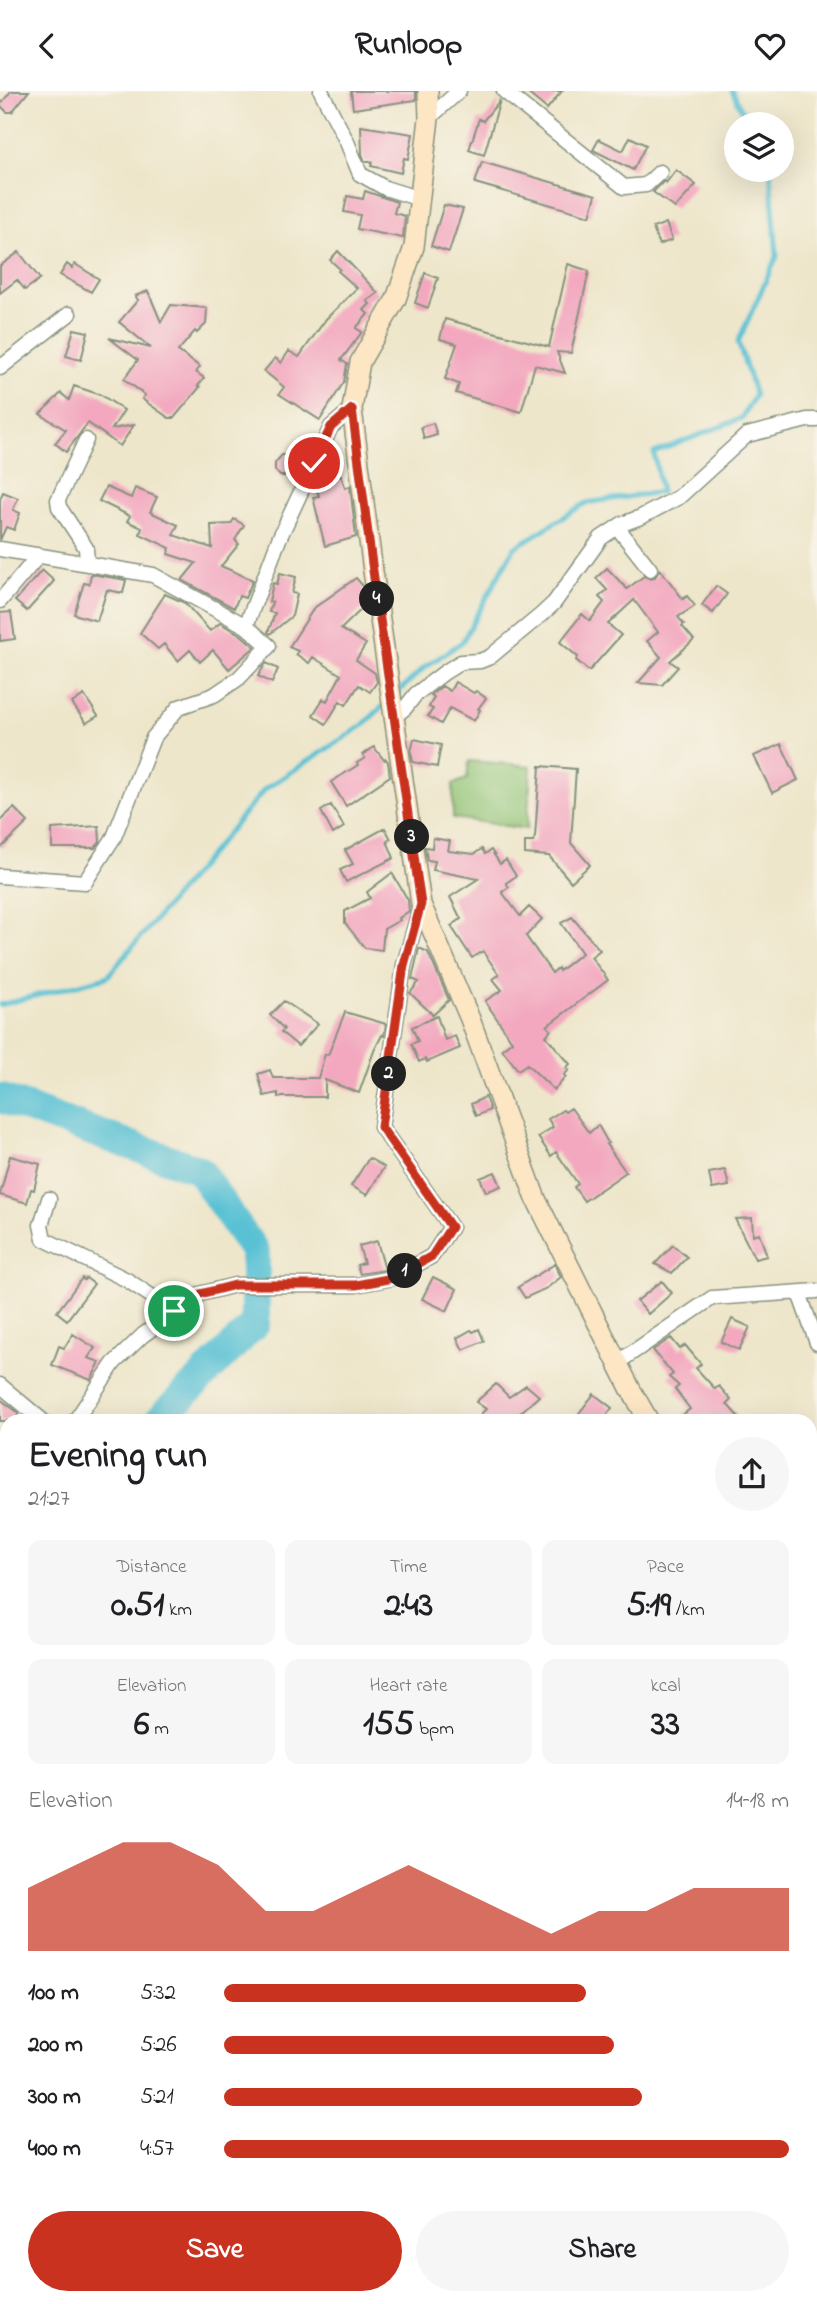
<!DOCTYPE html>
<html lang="en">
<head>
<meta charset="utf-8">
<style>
  body { margin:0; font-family:"Indie Flower",sans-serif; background:#f6f6f6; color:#202124; height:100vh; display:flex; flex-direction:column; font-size:26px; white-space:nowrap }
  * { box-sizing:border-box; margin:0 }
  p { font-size:23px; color:#757577 }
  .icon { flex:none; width:38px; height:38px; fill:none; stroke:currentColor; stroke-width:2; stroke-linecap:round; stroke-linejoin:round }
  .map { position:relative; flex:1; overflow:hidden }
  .sheet { position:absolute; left:0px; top:1323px; width:817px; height:891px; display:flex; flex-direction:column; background:#fff; border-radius:21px 21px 0 0; box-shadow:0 7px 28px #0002 }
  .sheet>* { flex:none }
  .fabs { position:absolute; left:724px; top:21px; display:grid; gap:14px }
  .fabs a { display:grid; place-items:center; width:70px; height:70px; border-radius:50%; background:#fff; box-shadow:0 7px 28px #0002; font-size:35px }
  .pin { position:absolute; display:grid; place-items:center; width:60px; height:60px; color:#fff; margin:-30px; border:4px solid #fff; border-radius:50%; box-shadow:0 2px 7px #0007 }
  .km { position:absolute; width:35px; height:35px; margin:-18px; border-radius:50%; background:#222; color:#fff; font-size:19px; line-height:35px; text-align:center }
  .round { display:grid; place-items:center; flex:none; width:74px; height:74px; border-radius:37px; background:#f6f6f6 }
  .overview { display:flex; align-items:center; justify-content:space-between; height:119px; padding:0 28px }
  h1 { font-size:38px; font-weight:700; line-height:52px }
  .figures { display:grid; grid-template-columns:repeat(3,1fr); gap:10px; height:119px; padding:7px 28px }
  .figures div { display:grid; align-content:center; border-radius:14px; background:#f6f6f6; text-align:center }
  .figures b { font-size:35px; font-weight:700 }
  .figures small { font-size:19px; font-weight:400 }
  .figures p { font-size:19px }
  .chart { height:196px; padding:14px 28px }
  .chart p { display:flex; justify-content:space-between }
  .chart svg { width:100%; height:126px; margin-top:7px; fill:#c8321e; opacity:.7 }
  .cta { display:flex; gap:14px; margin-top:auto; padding:14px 28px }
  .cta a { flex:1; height:80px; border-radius:42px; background:#c8321e; color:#fff; font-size:28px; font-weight:700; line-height:80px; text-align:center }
  .cta a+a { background:#f6f6f6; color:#202124 }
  ul { padding:0 28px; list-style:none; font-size:23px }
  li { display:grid; grid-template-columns:112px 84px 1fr; align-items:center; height:52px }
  li i { height:18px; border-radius:9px; background:#c8321e }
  header { display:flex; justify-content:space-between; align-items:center; height:91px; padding:0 28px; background:#fff; font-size:32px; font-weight:700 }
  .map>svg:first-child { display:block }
  .green { fill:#91c474; stroke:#588054; stroke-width:2 }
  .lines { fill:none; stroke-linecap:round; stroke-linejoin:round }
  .stream { stroke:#58c1d4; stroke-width:5 }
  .river { stroke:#58c1d4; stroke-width:30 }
  .building { fill:#f3a8bf }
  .street-casing { stroke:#86927f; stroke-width:17 }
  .secondary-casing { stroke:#86927f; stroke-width:22 }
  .street { stroke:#fff; stroke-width:14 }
  .secondary { stroke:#fce6c4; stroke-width:19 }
  .route-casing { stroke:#fff; stroke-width:14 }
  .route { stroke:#c8321e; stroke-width:9 }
</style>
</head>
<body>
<header><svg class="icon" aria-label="back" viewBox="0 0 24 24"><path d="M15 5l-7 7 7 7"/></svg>Runloop<svg class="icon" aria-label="heart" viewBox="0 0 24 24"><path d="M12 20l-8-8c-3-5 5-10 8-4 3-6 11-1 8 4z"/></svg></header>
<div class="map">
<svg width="817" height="2213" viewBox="0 0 817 2213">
  <rect width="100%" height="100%" fill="#f7f3e8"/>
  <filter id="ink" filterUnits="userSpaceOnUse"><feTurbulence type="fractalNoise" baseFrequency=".0143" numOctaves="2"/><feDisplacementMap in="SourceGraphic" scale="14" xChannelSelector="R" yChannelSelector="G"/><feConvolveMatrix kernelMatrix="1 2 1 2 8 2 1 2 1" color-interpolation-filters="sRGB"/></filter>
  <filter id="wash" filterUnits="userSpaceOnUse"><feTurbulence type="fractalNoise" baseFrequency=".00686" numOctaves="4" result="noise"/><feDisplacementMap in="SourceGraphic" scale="28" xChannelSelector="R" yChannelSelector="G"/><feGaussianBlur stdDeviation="1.57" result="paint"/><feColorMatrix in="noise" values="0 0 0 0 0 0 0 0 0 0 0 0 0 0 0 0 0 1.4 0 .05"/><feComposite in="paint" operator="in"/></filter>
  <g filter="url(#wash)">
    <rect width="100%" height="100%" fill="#eee6ca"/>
    <path class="green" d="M 469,670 L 531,675 L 527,738 L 453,727 L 453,693 L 467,688 Z"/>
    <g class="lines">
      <path class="stream" d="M 732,0 L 749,33
        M 396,603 L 425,576 L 462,551 L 514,457 L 586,412 L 661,401 L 654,362 L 742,327 L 755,304 L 738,251 L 777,165 L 770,79
        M 0,914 L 107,886 L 265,698 L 362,635 L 386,612"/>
      <path class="river" d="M 0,1007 L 199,1079 L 255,1161 L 255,1233 L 158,1330
        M 0,1683 L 7,1681"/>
    </g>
    <g id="blocks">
      <path class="building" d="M 11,0 L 29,0 L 12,21 L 7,21 L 0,14 Z
        M 351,0 L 416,0 L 416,9 L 353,18 Z
        M 525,0 L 562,0 L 547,18 Z
        M 500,9 L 484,64 L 469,59 L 479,28 L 483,30 Z
        M 361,35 L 413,43 L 408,68 L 404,67 L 401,82 L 371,75 L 372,71 L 365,71 L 362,63 Z
        M 630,46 L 646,54 L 633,79 L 593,59 L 599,48 L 623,60 Z
        M 482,71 L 596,104 L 590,125 L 475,92 Z
        M 676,79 L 696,94 L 675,117 L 653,101 L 664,90 L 666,92 Z
        M 365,100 L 397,111 L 394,122 L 405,125 L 403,147 L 357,138 L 360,124 L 344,121 L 347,105 L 363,108 Z
        M 444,114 L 463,118 L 449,161 L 431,155 Z
        M 666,132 L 672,149 L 659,154 L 653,137 Z
        M 338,160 L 378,202 L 367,210 L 370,213 L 364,219 L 368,223 L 356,237 L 362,241 L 341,269 L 347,273 L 344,291 L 320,329 L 279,303 L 284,296 L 264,280 L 275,267 L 281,272 L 289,260 L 299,266 L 326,228 L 357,197 L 338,180 L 340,178 L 330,169 Z
        M 19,161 L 40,188 L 25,199 L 17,189 L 0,202 L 0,175 Z
        M 67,173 L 72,177 L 75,173 L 99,188 L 91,201 L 60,184 Z
        M 568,173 L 589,180 L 571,262 L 557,261 L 565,282 L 535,274 L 521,321 L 456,302 L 459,293 L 445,288 L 457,253 L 440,248 L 445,228 L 549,256 Z
        M 425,182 L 438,187 L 428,217 L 415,212 Z
        M 148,200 L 161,231 L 171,214 L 207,217 L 206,233 L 197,242 L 195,240 L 178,260 L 200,276 L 196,281 L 204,287 L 198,295 L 200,296 L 174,327 L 169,327 L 142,308 L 145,304 L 124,288 L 138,269 L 109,247 L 151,257 L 119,231 L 138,209 L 135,205 Z
        M 74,238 L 88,241 L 81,269 L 66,265 Z
        M 74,295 L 101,304 L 124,319 L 112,338 L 134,334 L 120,355 L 88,332 L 66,361 L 55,352 L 66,339 L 40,323 L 61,302 L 69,309 Z
        M 433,332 L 437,344 L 424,348 L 421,336 Z
        M 282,364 L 289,364 L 297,369 L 294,381 L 288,385 L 280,385 L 275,379 L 275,372 Z
        M 341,384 L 345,397 L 350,395 L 356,446 L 325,455 L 313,406 L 319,405 L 315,393 Z
        M 106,396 L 131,407 L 135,397 L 157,406 L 150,421 L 178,434 L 173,444 L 212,457 L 211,434 L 231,433 L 234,428 L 244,434 L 235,449 L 239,453 L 221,475 L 253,489 L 245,507 L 239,505 L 234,517 L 182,489 L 196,472 L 168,463 L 170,457 L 140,443 L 142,437 L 127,430 L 130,425 L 99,410 Z
        M 3,401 L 18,407 L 13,419 L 20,422 L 14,439 L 6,436 L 0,449 L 0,408 Z
        M 607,477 L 627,498 L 644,485 L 651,488 L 655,486 L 660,478 L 683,508 L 687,505 L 695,515 L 678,526 L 684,533 L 682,535 L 694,549 L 670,570 L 678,576 L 662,594 L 638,592 L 661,566 L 647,550 L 658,541 L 634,509 L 608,533 L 621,544 L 589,580 L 576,569 L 578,566 L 560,551 L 582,523 L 590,530 L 604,511 L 599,506 L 607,499 L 596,487 Z
        M 42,479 L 54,490 L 27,520 L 15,510 Z
        M 280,482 L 296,486 L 292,502 L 297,503 L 292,525 L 270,543 L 268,541 L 275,522 L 269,521 L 272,511 L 269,511 L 273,492 L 277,493 Z
        M 91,483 L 126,489 L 123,502 L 107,499 L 97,530 L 74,523 L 84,492 L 89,493 Z
        M 356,487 L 363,495 L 366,514 L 341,538 L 366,553 L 356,569 L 375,582 L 377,591 L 370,601 L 359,594 L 346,614 L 340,610 L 326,633 L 313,624 L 323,608 L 327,610 L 341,584 L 313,566 L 309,572 L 296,563 L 298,560 L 289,556 L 314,517 Z
        M 716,495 L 727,503 L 713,522 L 702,514 Z
        M 165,503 L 185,512 L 210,540 L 220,532 L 240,543 L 255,556 L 229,578 L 213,559 L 200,571 L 190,559 L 178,570 L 164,553 L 158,558 L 140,542 Z
        M 11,521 L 15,548 L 0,550 L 0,522 Z
        M 266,572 L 278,578 L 272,592 L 258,585 Z
        M 455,591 L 474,602 L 476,600 L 486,607 L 478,618 L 480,619 L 474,630 L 450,617 L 441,633 L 428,625 L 433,618 L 429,616 L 434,606 L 431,604 L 442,595 L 450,600 Z
        M 84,604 L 98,625 L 86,632 L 72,612 Z
        M 414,648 L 441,654 L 437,676 L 413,671 L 411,661 Z
        M 781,653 L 798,689 L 772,702 L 754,665 Z
        M 374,656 L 384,669 L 386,668 L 388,671 L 390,685 L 346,715 L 331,691 L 358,674 L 357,672 L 365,667 L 363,664 Z
        M 540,675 L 576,678 L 571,752 L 590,774 L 571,791 L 549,765 L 525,763 L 525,751 L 533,751 L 535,746 Z
        M 331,714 L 344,736 L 333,743 L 321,720 Z
        M 14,717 L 28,731 L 0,758 L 0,730 Z
        M 99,735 L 100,751 L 95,757 L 52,757 L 52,738 Z
        M 385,737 L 391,748 L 387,750 L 394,767 L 346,791 L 340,779 L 353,773 L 345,759 Z
        M 433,747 L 450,750 L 448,760 L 474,763 L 482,758 L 485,763 L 491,759 L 500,773 L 506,769 L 516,785 L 506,792 L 509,796 L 502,801 L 520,825 L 529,816 L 542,828 L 526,845 L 552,882 L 558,877 L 559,880 L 582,862 L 561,832 L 572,826 L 600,859 L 591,866 L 608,889 L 547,935 L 551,939 L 546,945 L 570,973 L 566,977 L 569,979 L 564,984 L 566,986 L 554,999 L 527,973 L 518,979 L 502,958 L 512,950 L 485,910 L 502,899 L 493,888 L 499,884 L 483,860 L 472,867 L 451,835 L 461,828 L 450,806 L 478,788 L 433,779 L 435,770 L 427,769 L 425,756 L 432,757 Z
        M 392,782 L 408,809 L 409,820 L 399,827 L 400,829 L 384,838 L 382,859 L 365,857 L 345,832 L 345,820 L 370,807 L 367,801 Z
        M 419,857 L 428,861 L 449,909 L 433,924 L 410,902 L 419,891 L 412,888 Z
        M 284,910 L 318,933 L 298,955 L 281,941 L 284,938 L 270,924 Z
        M 345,921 L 386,933 L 384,945 L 382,944 L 374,960 L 359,1002 L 325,989 L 325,1006 L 278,1006 L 278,1002 L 264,1005 L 258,983 L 270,979 L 273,987 L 318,987 L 325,963 L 328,964 Z
        M 437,925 L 445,949 L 455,945 L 460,957 L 427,971 L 425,968 L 419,971 L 411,953 L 418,950 L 412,936 Z
        M 485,1006 L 490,1019 L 476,1025 L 471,1013 Z
        M 571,1017 L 589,1042 L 598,1034 L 608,1052 L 606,1053 L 626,1081 L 584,1110 L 574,1096 L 578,1093 L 556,1061 L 551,1065 L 538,1046 L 553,1036 L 548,1028 L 563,1019 L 565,1021 Z
        M 10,1065 L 40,1073 L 34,1099 L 31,1098 L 27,1112 L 0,1104 Z
        M 369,1067 L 384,1076 L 367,1104 L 351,1095 Z
        M 725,1079 L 729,1095 L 712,1098 L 709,1082 Z
        M 495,1081 L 501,1095 L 486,1101 L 480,1087 Z
        M 752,1127 L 753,1144 L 759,1142 L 767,1165 L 755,1168 L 735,1128 Z
        M 377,1150 L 385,1179 L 360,1183 L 357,1174 L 364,1172 L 359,1155 Z
        M 673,1154 L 687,1166 L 672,1182 L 655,1173 Z
        M 555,1173 L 561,1186 L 547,1197 L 525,1207 L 518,1196 Z
        M 433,1186 L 457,1198 L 447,1220 L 422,1208 Z
        M 82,1187 L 84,1189 L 86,1187 L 94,1193 L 67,1229 L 57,1221 Z
        M 662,1190 L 672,1202 L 648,1223 L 637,1210 Z
        M 732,1228 L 750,1236 L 739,1259 L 721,1251 Z
        M 479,1238 L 484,1250 L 463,1259 L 457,1247 L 471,1239 L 473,1241 Z
        M 73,1243 L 95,1257 L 88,1267 L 100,1271 L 91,1289 L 52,1274 L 59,1255 L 64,1257 Z
        M 671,1247 L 680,1258 L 685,1254 L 701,1273 L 696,1277 L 715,1298 L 719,1295 L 731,1309 L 727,1313 L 742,1330 L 675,1330 L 690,1318 L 675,1298 L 679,1295 L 669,1286 L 673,1283 L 653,1259 Z
        M 496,1293 L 509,1306 L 526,1294 L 539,1305 L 511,1330 L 488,1330 L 481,1323 L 486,1318 L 476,1311 Z
        M 594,1303 L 612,1317 L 602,1330 L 573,1330 Z
        M 0,1308 L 19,1322 L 15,1330 L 0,1330 Z"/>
    </g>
  </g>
  <g filter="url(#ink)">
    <use href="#blocks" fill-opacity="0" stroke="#86927f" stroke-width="2"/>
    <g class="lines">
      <defs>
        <path id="street" d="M 321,0 L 347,51 L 360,83 L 385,97 L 420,108
          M 504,0 L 624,96 L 646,94 L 660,81
          M 429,27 L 459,0
          M 0,277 L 69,223
          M 86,349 L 58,409 L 59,416 L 86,457 L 87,473
          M 617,436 L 650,478
          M 0,458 L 153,484 L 246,535 L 269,555 L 239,587 L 214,604 L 179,616 L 153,647 L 114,746 L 85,791 L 0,785
          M 0,510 L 39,464
          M 246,535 L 279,448 L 331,336 L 352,318
          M 395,625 L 405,617 L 416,603 L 445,581 L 461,571 L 480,570 L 490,566 L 541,524 L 554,512 L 601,447 L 622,433 L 641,426 L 679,406 L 747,344 L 807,329 L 817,329
          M 49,1108 L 41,1134 L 44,1148 L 127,1189 L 174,1220
          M 799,1202 L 817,1252
          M 617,1272 L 712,1207 L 817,1200
          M 0,1294 L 43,1330
          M 75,1330 L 114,1272 L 143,1244 L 200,1203 L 235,1194 L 356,1194 L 393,1187 L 432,1165 L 451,1136 L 381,1036 L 404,874 L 421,813
          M 810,1388 L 817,1369
          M 0,1392 L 7,1389
          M 810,1599 L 817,1598
          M 810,2058 L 813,2058"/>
        <path id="secondary" d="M 428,0 L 429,27 L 414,156 L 396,208 L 360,271 L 352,318 L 372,473 L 421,813 L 470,928 L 536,1108 L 631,1299 L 649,1330
          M 646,2213 L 647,2207"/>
      </defs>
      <use href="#street" class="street-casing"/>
      <use href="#secondary" class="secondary-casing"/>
      <use href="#street" class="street"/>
      <use href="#secondary" class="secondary"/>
    </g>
  </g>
  <g class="lines" filter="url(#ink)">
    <defs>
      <path id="route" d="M 174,1220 L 200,1203 L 235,1194 L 356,1194 L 393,1187 L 432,1165 L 451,1136 L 381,1036 L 404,874 L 421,813 L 372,473 L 352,318 L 331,336 L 314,372"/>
    </defs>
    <use href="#route" class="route-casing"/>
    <use href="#route" class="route"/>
  </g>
</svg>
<div class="fabs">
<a><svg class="icon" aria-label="layers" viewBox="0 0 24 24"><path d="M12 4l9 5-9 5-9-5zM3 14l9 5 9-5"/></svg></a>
</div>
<div class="pin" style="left:174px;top:1220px;background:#1e9e55"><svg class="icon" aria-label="arrive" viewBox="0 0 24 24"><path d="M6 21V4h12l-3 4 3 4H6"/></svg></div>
<div class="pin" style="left:314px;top:372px;background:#d93025"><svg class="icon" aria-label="check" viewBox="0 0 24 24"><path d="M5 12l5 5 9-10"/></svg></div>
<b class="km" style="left:405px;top:1180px">1</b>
<b class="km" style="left:389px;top:983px">2</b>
<b class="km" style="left:412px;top:746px">3</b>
<b class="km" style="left:377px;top:508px">4</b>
<section class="sheet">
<div class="overview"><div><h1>Evening run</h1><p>21:27</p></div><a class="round"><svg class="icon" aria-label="share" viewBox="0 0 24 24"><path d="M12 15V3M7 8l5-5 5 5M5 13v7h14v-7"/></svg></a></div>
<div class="figures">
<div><p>Distance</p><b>0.51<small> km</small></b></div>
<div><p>Time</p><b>2:43</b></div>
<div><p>Pace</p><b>5:19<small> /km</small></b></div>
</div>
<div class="figures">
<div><p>Elevation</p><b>6<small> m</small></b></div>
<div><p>Heart rate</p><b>155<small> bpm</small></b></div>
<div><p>kcal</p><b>33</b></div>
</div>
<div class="chart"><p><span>Elevation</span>14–18 m</p>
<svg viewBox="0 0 160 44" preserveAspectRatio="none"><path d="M0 44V22L10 14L20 6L30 6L40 14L50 30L60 30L70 22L80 14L90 22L100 30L110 38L120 30L130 30L140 22L150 22L160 22V44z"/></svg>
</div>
<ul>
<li><b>100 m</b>5:32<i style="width:64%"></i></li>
<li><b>200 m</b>5:26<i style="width:69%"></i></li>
<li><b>300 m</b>5:21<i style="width:74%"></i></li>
<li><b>400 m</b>4:57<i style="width:100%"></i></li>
</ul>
<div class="cta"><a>Save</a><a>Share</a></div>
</section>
</div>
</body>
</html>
